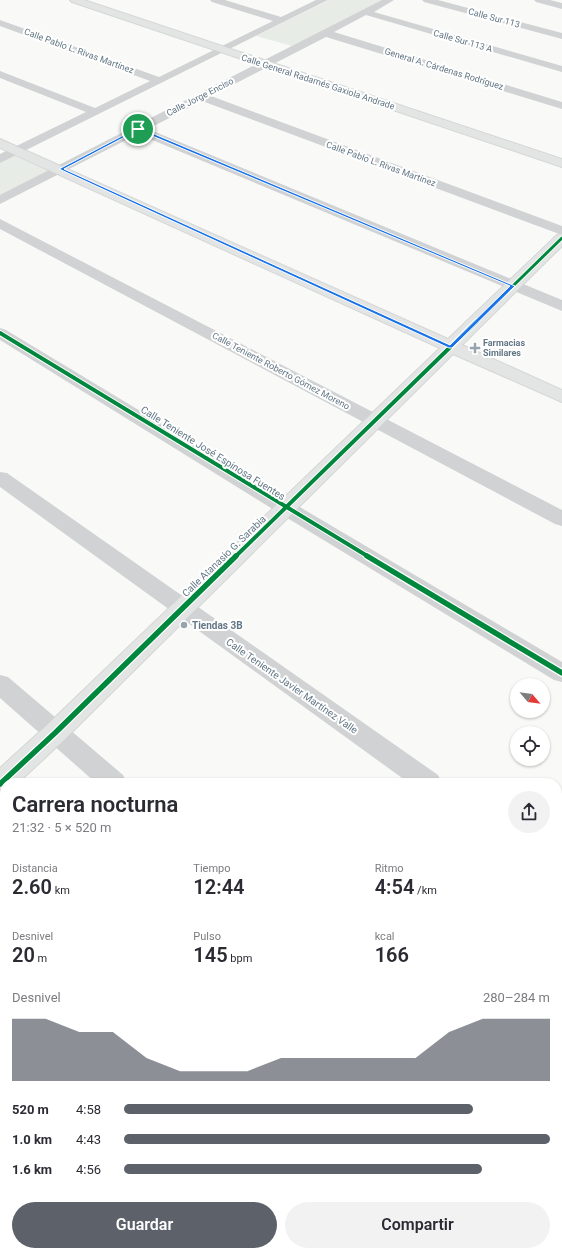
<!DOCTYPE html>
<html lang="es">
<head>
<meta charset="utf-8">
<style>
  body { margin:0; font-family:Roboto,sans-serif; background:#f2f2f3; color:#2b2b33; height:100vh; display:flex; flex-direction:column; font-size:15px; white-space:nowrap }
  * { box-sizing:border-box; margin:0 }
  p { font-size:13px; color:#7c7c81 }
  .icon { flex:none; width:22px; height:22px; fill:none; stroke:currentColor; stroke-width:2; stroke-linecap:round; stroke-linejoin:round }
  .map { position:relative; flex:1; overflow:hidden }
  .sheet { position:absolute; left:0px; top:778px; width:562px; height:478px; display:flex; flex-direction:column; background:#fff; border-radius:16px 16px 0 0; box-shadow:0 1px 3px #0004 }
  .sheet>* { flex:none }
  .needle { width:26px; rotate:119deg }
  .tools { position:absolute; left:510px; top:678px; display:grid; gap:8px }
  .tools a { display:grid; place-items:center; width:40px; height:40px; border-radius:50%; background:#fff; box-shadow:0 1px 3px #0004; font-size:20px }
  .pin { position:absolute; display:grid; place-items:center; width:34px; height:34px; color:#fff; margin:-17px; border:2px solid #fff; border-radius:50%; box-shadow:0 1px 4px #0007 }
  .round { display:grid; place-items:center; flex:none; width:42px; height:42px; border-radius:21px; background:#f2f2f3 }
  .headline { display:flex; align-items:center; justify-content:space-between; height:68px; padding:0 12px }
  h1 { font-size:22px; font-weight:600; line-height:30px }
  .figures { display:grid; grid-template-columns:repeat(3,1fr); gap:6px; height:68px; padding:4px 12px }
  .figures div { display:grid; align-content:center }
  .figures b { font-size:20px; font-weight:600 }
  .figures small { font-size:11px; font-weight:400 }
  .figures p { font-size:11px }
  .chart { height:112px; padding:8px 12px }
  .chart p { display:flex; justify-content:space-between }
  .chart svg { width:100%; height:72px; margin-top:4px; fill:#5c616a; opacity:.7 }
  .cta { display:flex; gap:8px; margin-top:auto; padding:8px 12px }
  .cta a { flex:1; height:46px; border-radius:24px; background:#5c616a; color:#fff; font-size:16px; font-weight:600; line-height:46px; text-align:center }
  .cta a+a { background:#f2f2f3; color:#2b2b33 }
  ul { padding:0 12px; list-style:none; font-size:13px }
  li { display:grid; grid-template-columns:64px 48px 1fr; align-items:center; height:30px }
  li i { height:10px; border-radius:5px; background:#5c616a }
  .map>svg:first-child { display:block }
  .green { fill:#e8ece6 }
  .lines { fill:none; stroke-linecap:round; stroke-linejoin:round }
  .secondary-casing { stroke:#d5d7d7; stroke-width:2 }
  .primary-casing { stroke:#d6d7d8; stroke-width:2 }
  .street { fill:#d1d2d3; fill-rule:evenodd }
  .secondary { fill:#e3e4e4; fill-rule:evenodd }
  .primary { fill:#e3e4e4; fill-rule:evenodd }
  .cycleway-far2-casing { stroke:#fff; stroke-width:4.5 }
  .cycleway-far1-casing { stroke:#fff; stroke-width:6 }
  .cycleway-casing { stroke:#fff; stroke-width:8 }
  .cycleway-far2 { stroke:#00873e; stroke-width:3 }
  .cycleway-far1 { stroke:#00873e; stroke-width:4 }
  .cycleway { stroke:#00873e; stroke-width:5.5 }
  .route { fill:#1a73e8; stroke:#fff; fill-rule:evenodd }
  .poi-dot { fill:#97a4ad; stroke:#fff; stroke-width:1.5 }
  .labels { text-anchor:middle; dominant-baseline:central; stroke-width:4; stroke-linejoin:round; paint-order:stroke }
  .far-street-label { font-size:9px; fill:#627684; stroke:#fff }
  .far-poi-label { font-size:9px; font-weight:bold; fill:#627684; stroke:#fff; text-anchor:start }
  .street-label { font-size:10px; fill:#627684; stroke:#fff }
  .poi-label { font-size:10px; font-weight:bold; fill:#627684; stroke:#fff; text-anchor:start }
</style>
</head>
<body>
<div class="map">
<svg width="562" height="1256" viewBox="0 0 562 1256">
  <rect width="100%" height="100%" fill="#f9f9f8"/>
  <path class="green" d="M 329,0 L 389,0 L 292,46 L 256,36 Z
    M 11,154 L 49,171 L 0,196 L 0,159 Z"/>
  <g class="lines">
    <defs>
      <path id="secondary" d="M 70,0 L 84,0 L 562,159 L 562,167 L 72,2 Z
        M 0,139 L 448,339 L 557,235 L 562,234 L 562,246 L 462,345 L 562,390 L 562,402 L 453,354 L 64,740 L 18,783 L 5,783 L 5,793 L 0,795 L 0,768 L 46,726 L 440,348 L 0,148 Z"/>
      <path id="primary" d="M 0,1015 L 5,1017 L 5,1051 L 0,1049 Z
        M 0,1177 L 5,1179 L 5,1217 L 0,1215 Z
        M 29,1251 L 65,1251 L 67,1256 L 31,1256 Z
        M 183,1251 L 219,1251 L 221,1256 L 185,1256 Z"/>
    </defs>
    <use href="#secondary" class="secondary-casing"/>
    <use href="#primary" class="primary-casing"/>
    <path class="street" d="M 210,0 L 225,0 L 281,17 L 316,0 L 328,0 L 0,163 L 0,154 L 86,112 L 0,78 L 0,71 L 95,108 L 150,81 L 0,26 L 0,20 L 159,77 L 273,21 L 212,2 Z
      M 382,0 L 394,0 L 374,12 L 562,66 L 562,72 L 366,15 L 334,32 L 562,102 L 562,109 L 326,37 L 211,96 L 562,226 L 562,235 L 202,101 L 148,129 L 562,300 L 562,311 L 138,134 L 0,204 L 0,195 Z
      M 422,0 L 438,0 L 562,33 L 562,39 L 424,2 Z
      M 534,0 L 550,0 L 562,3 L 562,9 L 536,2 Z
      M 0,219 L 562,510 L 562,526 L 555,524 L 0,229 Z
      M 0,328 L 6,330 L 293,503 L 562,662 L 562,682 L 554,680 L 279,513 L 0,340 Z
      M 0,472 L 7,473 L 438,775 L 442,783 L 409,783 L 0,487 Z
      M 0,675 L 8,677 L 123,775 L 127,783 L 96,783 L 0,698 Z
      M 557,861 L 562,863 L 562,891 L 557,889 Z
      M 557,1148 L 562,1150 L 562,1184 L 557,1182 Z"/>
    <use href="#secondary" class="secondary"/>
    <use href="#primary" class="primary"/>
    <defs>
      <path id="cycleway-far2" d="M 476,322 L 562,238"/>
      <path id="cycleway-far1" d="M 0,333 L 369,557
        M 235,557 L 477,321"/>
      <path id="cycleway" d="M 367,556 L 562,673
        M 0,784 L 55,733 L 236,556"/>
    </defs>
    <use href="#cycleway-far2" class="cycleway-far2-casing"/>
    <use href="#cycleway-far1" class="cycleway-far1-casing"/>
    <use href="#cycleway" class="cycleway-casing"/>
    <use href="#cycleway-far2" class="cycleway-far2"/>
    <use href="#cycleway-far1" class="cycleway-far1"/>
    <use href="#cycleway" class="cycleway"/>
  </g>
  <path class="route" d="M 137,128 L 140,128 L 515,286 L 452,348 L 449,348 L 59,169 ZM 138,130 L 510,286 L 450,345 L 64,169 Z"/>
  <g class="poi-dot">
    <path d="M473 342h4v4h4v4h-4v4h-4v-4h-4v-4h4z"/>
    <circle cx="184" cy="625" r="4"/>
  </g>
  <g class="labels">
    <g class="far-street-label">
      <text transform="translate(494 18) rotate(15)">Calle Sur 113</text>
      <text transform="translate(463 41) rotate(16)">Calle Sur 113 A</text>
      <text transform="translate(79 51) rotate(20)">Calle Pablo L. Rivas Martínez</text>
      <text transform="translate(444 69) rotate(17)">General A. Cárdenas Rodríguez</text>
      <text transform="translate(318 82) rotate(18)">Calle General Radamés Gaxiola Andrade</text>
      <text transform="translate(200 97) rotate(-27)">Calle Jorge Enciso</text>
      <text transform="translate(381 164) rotate(20)">Calle Pablo L. Rivas Martínez</text>
      <text transform="translate(281 371) rotate(28)">Calle Teniente Roberto Gómez Moreno</text>
    </g>
    <g class="far-poi-label">
      <text x="483" y="343">Farmacias<tspan x="483" dy="10">Similares</tspan></text>
    </g>
    <g class="street-label">
      <text transform="translate(213 453) rotate(32)">Calle Teniente José Espinosa Fuentes</text>
      <text transform="translate(224 556) rotate(-44)">Calle Atanasio G. Sarabia</text>
      <text transform="translate(292 686) rotate(35)">Calle Teniente Javier Martínez Valle</text>
    </g>
    <g class="poi-label">
      <text x="192" y="625">Tiendas 3B</text>
    </g>
  </g>
</svg>
<div class="tools">
<a><svg class="needle" viewBox="-14 -14 28 28"><path d="M0-13l5 13h-10z" fill="#e53935"/><path d="M0 13l5-13h-10z" fill="#7c7c81"/></svg></a>
<a><svg class="icon" aria-label="locate" viewBox="0 0 24 24"><circle cx="12" cy="12" r="6"/><path d="M12 2v4M12 18v4M2 12h4M18 12h4"/></svg></a>
</div>
<div class="pin" style="left:138px;top:129px;background:#1e9e55"><svg class="icon" aria-label="arrive" viewBox="0 0 24 24"><path d="M6 21V4h12l-3 4 3 4H6"/></svg></div>
<section class="sheet">
<div class="headline"><div><h1>Carrera nocturna</h1><p>21:32 · 5 × 520 m</p></div><a class="round"><svg class="icon" aria-label="share" viewBox="0 0 24 24"><path d="M12 15V3M7 8l5-5 5 5M5 13v7h14v-7"/></svg></a></div>
<div class="figures">
<div><p>Distancia</p><b>2.60<small> km</small></b></div>
<div><p>Tiempo</p><b>12:44</b></div>
<div><p>Ritmo</p><b>4:54<small> /km</small></b></div>
</div>
<div class="figures">
<div><p>Desnivel</p><b>20<small> m</small></b></div>
<div><p>Pulso</p><b>145<small> bpm</small></b></div>
<div><p>kcal</p><b>166</b></div>
</div>
<div class="chart"><p><span>Desnivel</span>280–284 m</p>
<svg viewBox="0 0 160 44" preserveAspectRatio="none"><path d="M0 44V6L10 6L20 14L30 14L40 30L50 38L60 38L70 38L80 30L90 30L100 30L110 30L120 30L130 14L140 6L150 6L160 6V44z"/></svg>
</div>
<ul>
<li><b>520 m</b>4:58<i style="width:82%"></i></li>
<li><b>1.0 km</b>4:43<i style="width:100%"></i></li>
<li><b>1.6 km</b>4:56<i style="width:84%"></i></li>
</ul>
<div class="cta"><a>Guardar</a><a>Compartir</a></div>
</section>
</div>
</body>
</html>
